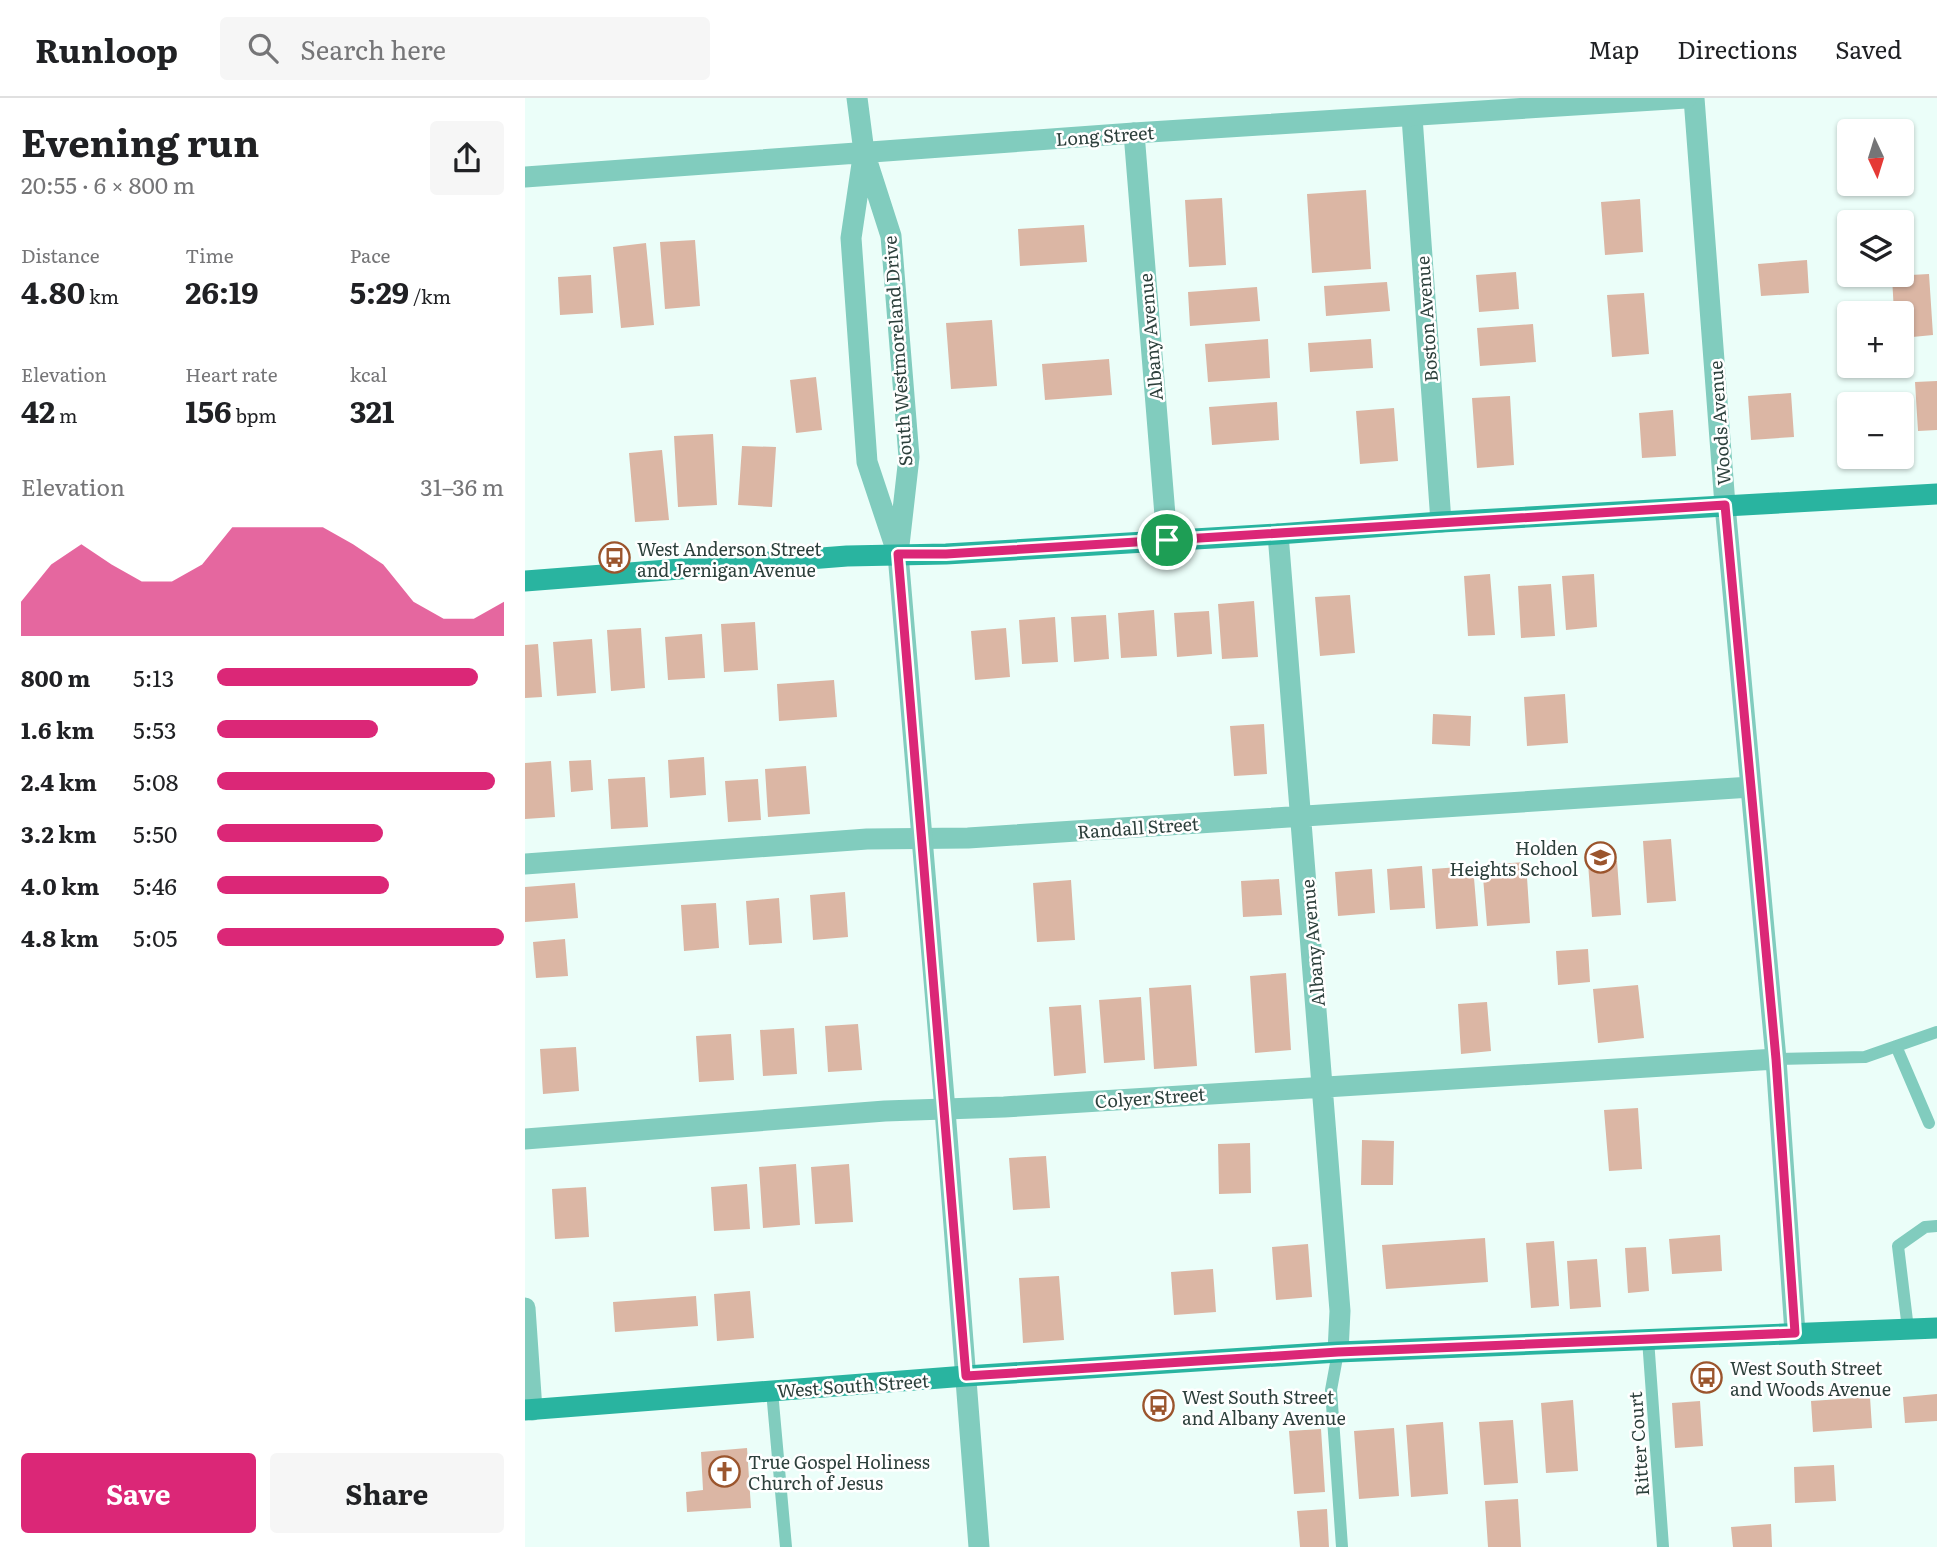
<!DOCTYPE html>
<html lang="en">
<head>
<meta charset="utf-8">
<style>
  body { margin:0; font-family:Literata,serif; background:#f6f6f6; color:#202124; height:100vh; display:flex; flex-direction:column; font-size:26px; white-space:nowrap }
  * { box-sizing:border-box; margin:0 }
  p { font-size:23px; color:#757577 }
  .icon { flex:none; width:38px; height:38px; fill:none; stroke:currentColor; stroke-width:2; stroke-linecap:round; stroke-linejoin:round }
  .map { position:relative; flex:1; overflow:hidden }
  .details { display:flex; flex-direction:column; background:#fff; width:525px }
  .details>* { flex:none }
  .needle { width:46px; rotate:176deg }
  .controls { position:absolute; left:1312px; top:21px; display:grid; gap:14px }
  .controls a { display:grid; place-items:center; width:77px; height:77px; border-radius:7px; background:#fff; box-shadow:0 2px 5px #0004; font-size:35px }
  .pin { position:absolute; display:grid; place-items:center; width:60px; height:60px; color:#fff; margin:-30px; border:4px solid #fff; border-radius:50%; box-shadow:0 2px 7px #0007 }
  .round { display:grid; place-items:center; flex:none; width:74px; height:74px; border-radius:7px; background:#f6f6f6 }
  .head { display:flex; align-items:center; justify-content:space-between; height:119px; padding:0 21px }
  h1 { font-size:38px; font-weight:700; line-height:52px }
  .figures { display:grid; grid-template-columns:repeat(3,1fr); gap:10px; height:119px; padding:7px 21px }
  .figures div { display:grid; align-content:center }
  .figures b { font-size:30px; font-weight:700 }
  .figures small { font-size:19px; font-weight:400 }
  .figures p { font-size:19px }
  .chart { height:196px; padding:14px 21px }
  .chart p { display:flex; justify-content:space-between }
  .chart svg { width:100%; height:126px; margin-top:7px; fill:#db2777; opacity:.7 }
  .cta { display:flex; gap:14px; margin-top:auto; padding:14px 21px }
  .cta a { flex:1; height:80px; border-radius:7px; background:#db2777; color:#fff; font-size:28px; font-weight:700; line-height:80px; text-align:center }
  .cta a+a { background:#f6f6f6; color:#202124 }
  ul { padding:0 21px; list-style:none; font-size:23px }
  li { display:grid; grid-template-columns:112px 84px 1fr; align-items:center; height:52px }
  li i { height:18px; border-radius:9px; background:#db2777 }
  header { display:flex; align-items:center; gap:42px; box-sizing:border-box; height:98px; padding:0 35px; background:#fff; border-bottom:2px solid #e0e0e0 }
  header strong { font-size:33px }
  nav { display:flex; gap:38px; margin-inline-start:auto; font-size:24px }
  .search { width:490px; height:63px; background:#f6f6f6; display:flex; align-items:center; gap:18px; box-sizing:border-box; padding:0 24px; border-radius:7px; color:#757577; font-size:26px }
  main { display:flex; flex:1; min-height:0 }
  .map>svg:first-child { display:block }
  .building { fill:#dbb6a4 }
  .lines { fill:none; stroke-linecap:round; stroke-linejoin:round }
  .service { stroke:#81ccbe; stroke-width:12 }
  .minor { stroke:#81ccbe; stroke-width:21 }
  .tertiary { stroke:#81ccbe; stroke-width:21 }
  .secondary { stroke:#29b4a0; stroke-width:21 }
  .route-casing { stroke:#fff; stroke-width:14 }
  .route { stroke:#db2777; stroke-width:9 }
  .labels { text-anchor:middle; dominant-baseline:central; stroke-width:5; stroke-linejoin:round; paint-order:stroke }
  .street-label { font-size:18px; fill:#2d403c; stroke:#fff }
  .poi-label { font-size:18px; fill:#2d403c; stroke:#fff; text-anchor:start }
</style>
</head>
<body>
<header>
<strong>Runloop</strong>
<div class="search"><svg class="icon" aria-label="search" viewBox="0 0 24 24"><circle cx="10" cy="10" r="6"/><path d="M15 15l6 6"/></svg>Search here</div>
<nav><a>Map</a><a>Directions</a><a>Saved</a></nav>
</header>
<main>
<section class="details">
<div class="head"><div><h1>Evening run</h1><p>20:55 · 6 × 800 m</p></div><a class="round"><svg class="icon" aria-label="share" viewBox="0 0 24 24"><path d="M12 15V3M7 8l5-5 5 5M5 13v7h14v-7"/></svg></a></div>
<div class="figures">
<div><p>Distance</p><b>4.80<small> km</small></b></div>
<div><p>Time</p><b>26:19</b></div>
<div><p>Pace</p><b>5:29<small> /km</small></b></div>
</div>
<div class="figures">
<div><p>Elevation</p><b>42<small> m</small></b></div>
<div><p>Heart rate</p><b>156<small> bpm</small></b></div>
<div><p>kcal</p><b>321</b></div>
</div>
<div class="chart"><p><span>Elevation</span>31–36 m</p>
<svg viewBox="0 0 160 44" preserveAspectRatio="none"><path d="M0 44V32L10 19L20 12L30 19L40 25L50 25L60 19L70 6L80 6L90 6L100 6L110 12L120 19L130 32L140 38L150 38L160 32V44z"/></svg>
</div>
<ul>
<li><b>800 m</b>5:13<i style="width:91%"></i></li>
<li><b>1.6 km</b>5:53<i style="width:56%"></i></li>
<li><b>2.4 km</b>5:08<i style="width:97%"></i></li>
<li><b>3.2 km</b>5:50<i style="width:58%"></i></li>
<li><b>4.0 km</b>5:46<i style="width:60%"></i></li>
<li><b>4.8 km</b>5:05<i style="width:100%"></i></li>
</ul>
<div class="cta"><a>Save</a><a>Share</a></div>
</section>
<div class="map">
<svg width="1412" height="1449" viewBox="0 0 1412 1449">
  <rect width="100%" height="100%" fill="#ebfef9"/>
  <path class="building" d="M 841,92 L 846,171 L 787,175 L 782,96 Z
    M 697,100 L 701,167 L 664,169 L 660,102 Z
    M 1115,101 L 1118,154 L 1080,157 L 1076,104 Z
    M 559,127 L 562,164 L 495,168 L 493,131 Z
    M 170,142 L 175,208 L 140,211 L 135,144 Z
    M 121,145 L 129,227 L 96,230 L 88,149 Z
    M 1282,162 L 1284,195 L 1236,198 L 1233,166 Z
    M 991,174 L 994,211 L 954,214 L 951,177 Z
    M 1404,176 L 1408,237 L 1377,240 L 1377,215 L 1369,215 L 1367,178 Z
    M 66,177 L 68,215 L 35,217 L 33,179 Z
    M 862,184 L 865,213 L 801,218 L 799,188 Z
    M 732,189 L 735,223 L 665,228 L 663,194 Z
    M 1119,195 L 1124,256 L 1087,259 L 1082,197 Z
    M 467,222 L 472,288 L 426,291 L 421,225 Z
    M 1008,226 L 1011,264 L 955,268 L 952,230 Z
    M 743,241 L 745,280 L 683,284 L 680,246 Z
    M 846,241 L 848,270 L 785,274 L 783,245 Z
    M 584,261 L 587,297 L 520,302 L 517,266 Z
    M 291,279 L 297,332 L 271,335 L 265,282 Z
    M 1412,283 L 1412,332 L 1393,333 L 1390,284 Z
    M 1266,295 L 1269,339 L 1226,342 L 1223,298 Z
    M 985,298 L 989,367 L 952,370 L 947,300 Z
    M 752,304 L 754,342 L 687,347 L 684,309 Z
    M 869,310 L 873,363 L 835,366 L 831,313 Z
    M 1148,312 L 1151,358 L 1117,360 L 1114,315 Z
    M 188,336 L 192,407 L 153,409 L 149,338 Z
    M 217,348 L 251,349 L 247,409 L 213,407 Z
    M 137,352 L 144,422 L 110,424 L 104,355 Z
    M 965,476 L 970,537 L 943,538 L 939,478 Z
    M 1069,476 L 1072,529 L 1041,532 L 1037,478 Z
    M 1026,486 L 1030,538 L 996,540 L 993,488 Z
    M 825,497 L 830,555 L 795,558 L 790,499 Z
    M 729,503 L 733,559 L 697,561 L 693,506 Z
    M 629,512 L 632,558 L 596,560 L 593,515 Z
    M 684,513 L 687,556 L 652,559 L 649,515 Z
    M 581,517 L 584,561 L 549,564 L 546,519 Z
    M 530,519 L 533,564 L 497,566 L 494,522 Z
    M 230,524 L 233,572 L 199,574 L 196,526 Z
    M 116,530 L 120,590 L 86,593 L 82,532 Z
    M 481,530 L 485,579 L 450,582 L 446,533 Z
    M 177,536 L 180,580 L 143,582 L 140,539 Z
    M 67,541 L 71,595 L 32,598 L 28,544 Z
    M 13,546 L 17,599 L 0,600 L 0,547 Z
    M 309,582 L 312,619 L 254,623 L 252,586 Z
    M 1040,596 L 1043,645 L 1002,648 L 999,599 Z
    M 908,616 L 946,618 L 945,648 L 907,646 Z
    M 739,626 L 742,676 L 709,678 L 705,628 Z
    M 179,659 L 181,697 L 145,700 L 143,662 Z
    M 66,662 L 68,692 L 46,694 L 44,663 Z
    M 26,663 L 30,719 L 0,721 L 0,665 Z
    M 281,668 L 285,716 L 243,719 L 240,671 Z
    M 120,679 L 123,729 L 86,731 L 83,681 Z
    M 233,681 L 236,722 L 203,724 L 200,683 Z
    M 1146,741 L 1151,803 L 1122,805 L 1118,743 Z
    M 1092,763 L 1096,817 L 1067,819 L 1063,765 Z
    M 1001,764 L 1005,825 L 962,828 L 957,767 Z
    M 897,768 L 900,810 L 865,812 L 862,771 Z
    M 948,768 L 953,828 L 911,831 L 907,771 Z
    M 847,771 L 850,815 L 813,818 L 810,774 Z
    M 754,781 L 757,817 L 718,819 L 716,783 Z
    M 546,782 L 550,842 L 512,844 L 508,785 Z
    M 50,785 L 53,820 L 0,824 L 0,789 Z
    M 320,794 L 323,839 L 288,842 L 285,797 Z
    M 254,800 L 257,845 L 224,847 L 221,803 Z
    M 191,805 L 194,850 L 159,853 L 156,807 Z
    M 40,841 L 43,878 L 11,880 L 8,844 Z
    M 1063,851 L 1065,884 L 1033,887 L 1031,853 Z
    M 761,875 L 766,952 L 730,955 L 725,878 Z
    M 666,887 L 672,968 L 629,971 L 624,890 Z
    M 1113,887 L 1119,940 L 1073,945 L 1068,891 Z
    M 616,899 L 620,962 L 579,965 L 574,902 Z
    M 962,904 L 966,953 L 936,956 L 933,906 Z
    M 556,907 L 561,975 L 529,978 L 524,909 Z
    M 333,926 L 337,972 L 303,974 L 300,928 Z
    M 269,930 L 272,976 L 238,978 L 235,932 Z
    M 206,936 L 209,982 L 174,984 L 171,938 Z
    M 51,949 L 54,993 L 18,996 L 15,951 Z
    M 1113,1010 L 1117,1071 L 1084,1073 L 1079,1012 Z
    M 837,1042 L 869,1043 L 868,1087 L 836,1087 Z
    M 725,1045 L 726,1095 L 694,1096 L 693,1046 Z
    M 521,1058 L 525,1110 L 488,1112 L 484,1060 Z
    M 271,1066 L 275,1127 L 238,1130 L 234,1069 Z
    M 324,1066 L 328,1124 L 290,1126 L 286,1069 Z
    M 222,1086 L 225,1131 L 189,1133 L 186,1089 Z
    M 61,1089 L 64,1139 L 30,1141 L 27,1091 Z
    M 1195,1137 L 1197,1173 L 1147,1176 L 1144,1141 Z
    M 960,1140 L 963,1184 L 861,1191 L 857,1147 Z
    M 1029,1143 L 1034,1208 L 1006,1210 L 1001,1145 Z
    M 783,1146 L 787,1199 L 751,1202 L 747,1149 Z
    M 1121,1149 L 1124,1193 L 1103,1195 L 1100,1150 Z
    M 1072,1161 L 1076,1209 L 1045,1211 L 1042,1163 Z
    M 688,1171 L 691,1214 L 649,1217 L 646,1174 Z
    M 534,1178 L 539,1242 L 498,1245 L 494,1180 Z
    M 225,1193 L 229,1240 L 192,1243 L 189,1196 Z
    M 171,1198 L 173,1228 L 90,1234 L 88,1204 Z
    M 1412,1296 L 1412,1323 L 1380,1325 L 1378,1299 Z
    M 1345,1299 L 1347,1330 L 1288,1334 L 1286,1303 Z
    M 1048,1302 L 1053,1373 L 1021,1375 L 1016,1305 Z
    M 1175,1303 L 1178,1348 L 1150,1350 L 1147,1305 Z
    M 988,1322 L 993,1385 L 959,1387 L 954,1324 Z
    M 918,1324 L 923,1396 L 886,1399 L 881,1327 Z
    M 869,1330 L 874,1398 L 834,1401 L 829,1333 Z
    M 796,1331 L 800,1394 L 769,1396 L 764,1333 Z
    M 222,1350 L 226,1410 L 162,1414 L 161,1394 L 178,1392 L 176,1354 Z
    M 1309,1367 L 1311,1403 L 1270,1405 L 1269,1369 Z
    M 993,1401 L 996,1449 L 963,1449 L 960,1403 Z
    M 802,1411 L 804,1449 L 775,1449 L 772,1413 Z
    M 1246,1426 L 1247,1449 L 1208,1449 L 1206,1429 Z"/>
  <g class="lines">
    <path class="service" d="M 1371,948 L 1404,1025
      M 1251,961 L 1340,959 L 1412,934
      M 1383,1231 L 1373,1148 L 1400,1129 L 1412,1128
      M 1123,1241 L 1138,1449
      M 813,1254 L 806,1292 L 817,1449
      M 247,1293 L 261,1449"/>
    <path class="minor" d="M 1169,0 L 1200,407 L 1251,961 L 1270,1235
      M 887,19 L 916,424
      M 609,35 L 642,442
      M 753,436 L 815,1213 L 813,1254
      M 0,766 L 342,741 L 443,740 L 1226,689
      M 0,1041 L 360,1013 L 479,1009 L 1251,961
      M 0,1210 L 7,1312"/>
    <path class="tertiary" d="M 332,0 L 339,54 L 366,138 L 384,359 L 373,456 L 420,1012 L 454,1449
      M 338,59 L 326,140 L 342,364 L 370,448
      M 0,79 L 609,35 L 1161,0"/>
    <path class="secondary" d="M 0,483 L 322,458 L 421,456 L 753,436 L 916,424 L 1412,396
      M 0,1312 L 441,1278 L 813,1254 L 1412,1230"/>
  </g>
  <g class="lines">
    <defs>
      <path id="route" d="M 1200,407 L 1251,961 L 1270,1235 L 813,1254 L 441,1278 L 373,456 L 421,456 Z"/>
    </defs>
    <use href="#route" class="route-casing"/>
    <use href="#route" class="route"/>
  </g>
  <defs>
    <symbol id="bus-ring" viewBox="-11 -11 22 22"><circle r="9.5" fill="#fff" stroke="#9b552d" stroke-width="1.5"/><path d="M-5-6H5V4H4V6H2V4H-2V6H-4V4H-5ZM-3.5-4V0h7V-4ZM-3.5 1.2v1.5H-2V1.2ZM2 1.2v1.5H3.5V1.2Z" fill="#9b552d"/></symbol>
    <symbol id="school-ring" viewBox="-11 -11 22 22"><circle r="9.5" fill="#fff" stroke="#9b552d" stroke-width="1.5"/><path d="M0-5L7-2L0 1L-7-2ZM-4 1L0 2.5L4 1V4Q0 6-4 4Z" fill="#9b552d"/></symbol>
    <symbol id="church-ring" viewBox="-11 -11 22 22"><circle r="9.5" fill="#fff" stroke="#9b552d" stroke-width="1.5"/><path d="M-1.2-6h2.4v3.5h3.3v2.4h-3.3V6h-2.4V-.1h-3.3v-2.4h3.3Z" fill="#9b552d"/></symbol>
  </defs>
  <g fill-rule="evenodd">
    <use href="#bus-ring" x="72" y="442" width="35" height="35"/>
    <use href="#school-ring" x="1058" y="742" width="35" height="35"/>
    <use href="#bus-ring" x="1164" y="1262" width="35" height="35"/>
    <use href="#bus-ring" x="616" y="1290" width="35" height="35"/>
    <use href="#church-ring" x="182" y="1356" width="35" height="35"/>
  </g>
  <g class="labels">
    <g class="street-label">
      <text transform="translate(580 37) rotate(-4)">Long Street</text>
      <text transform="translate(901 221) rotate(-94)">Boston Avenue</text>
      <text transform="translate(625 239) rotate(-95)">Albany Avenue</text>
      <text transform="translate(372 253) rotate(-94)">South Westmoreland Drive</text>
      <text transform="translate(1194 325) rotate(-94)">Woods Avenue</text>
      <text transform="translate(613 729) rotate(-4)">Randall Street</text>
      <text transform="translate(787 845) rotate(-95)">Albany Avenue</text>
      <text transform="translate(625 999) rotate(-4)">Colyer Street</text>
      <text transform="translate(328 1287) rotate(-4)">West South Street</text>
      <text transform="translate(1113 1346) rotate(-94)">Ritter Court</text>
    </g>
    <g class="poi-label">
      <text x="112" y="450">West Anderson Street<tspan x="112" dy="21">and Jernigan Avenue</tspan></text>
      <text x="1053" y="749" text-anchor="end">Holden<tspan x="1053" dy="21">Heights School</tspan></text>
      <text x="1205" y="1269">West South Street<tspan x="1205" dy="21">and Woods Avenue</tspan></text>
      <text x="657" y="1298">West South Street<tspan x="657" dy="21">and Albany Avenue</tspan></text>
      <text x="223" y="1363">True Gospel Holiness<tspan x="223" dy="21">Church of Jesus</tspan></text>
    </g>
  </g>
</svg>
<div class="controls">
<a><svg class="needle" viewBox="-14 -14 28 28"><path d="M0-13l5 13h-10z" fill="#e53935"/><path d="M0 13l5-13h-10z" fill="#757577"/></svg></a>
<a><svg class="icon" aria-label="layers" viewBox="0 0 24 24"><path d="M12 4l9 5-9 5-9-5zM3 14l9 5 9-5"/></svg></a>
<a>+</a>
<a>−</a>
</div>
<div class="pin" style="left:642px;top:442px;background:#1e9e55"><svg class="icon" aria-label="arrive" viewBox="0 0 24 24"><path d="M6 21V4h12l-3 4 3 4H6"/></svg></div>
</div>
</main>
</body>
</html>
